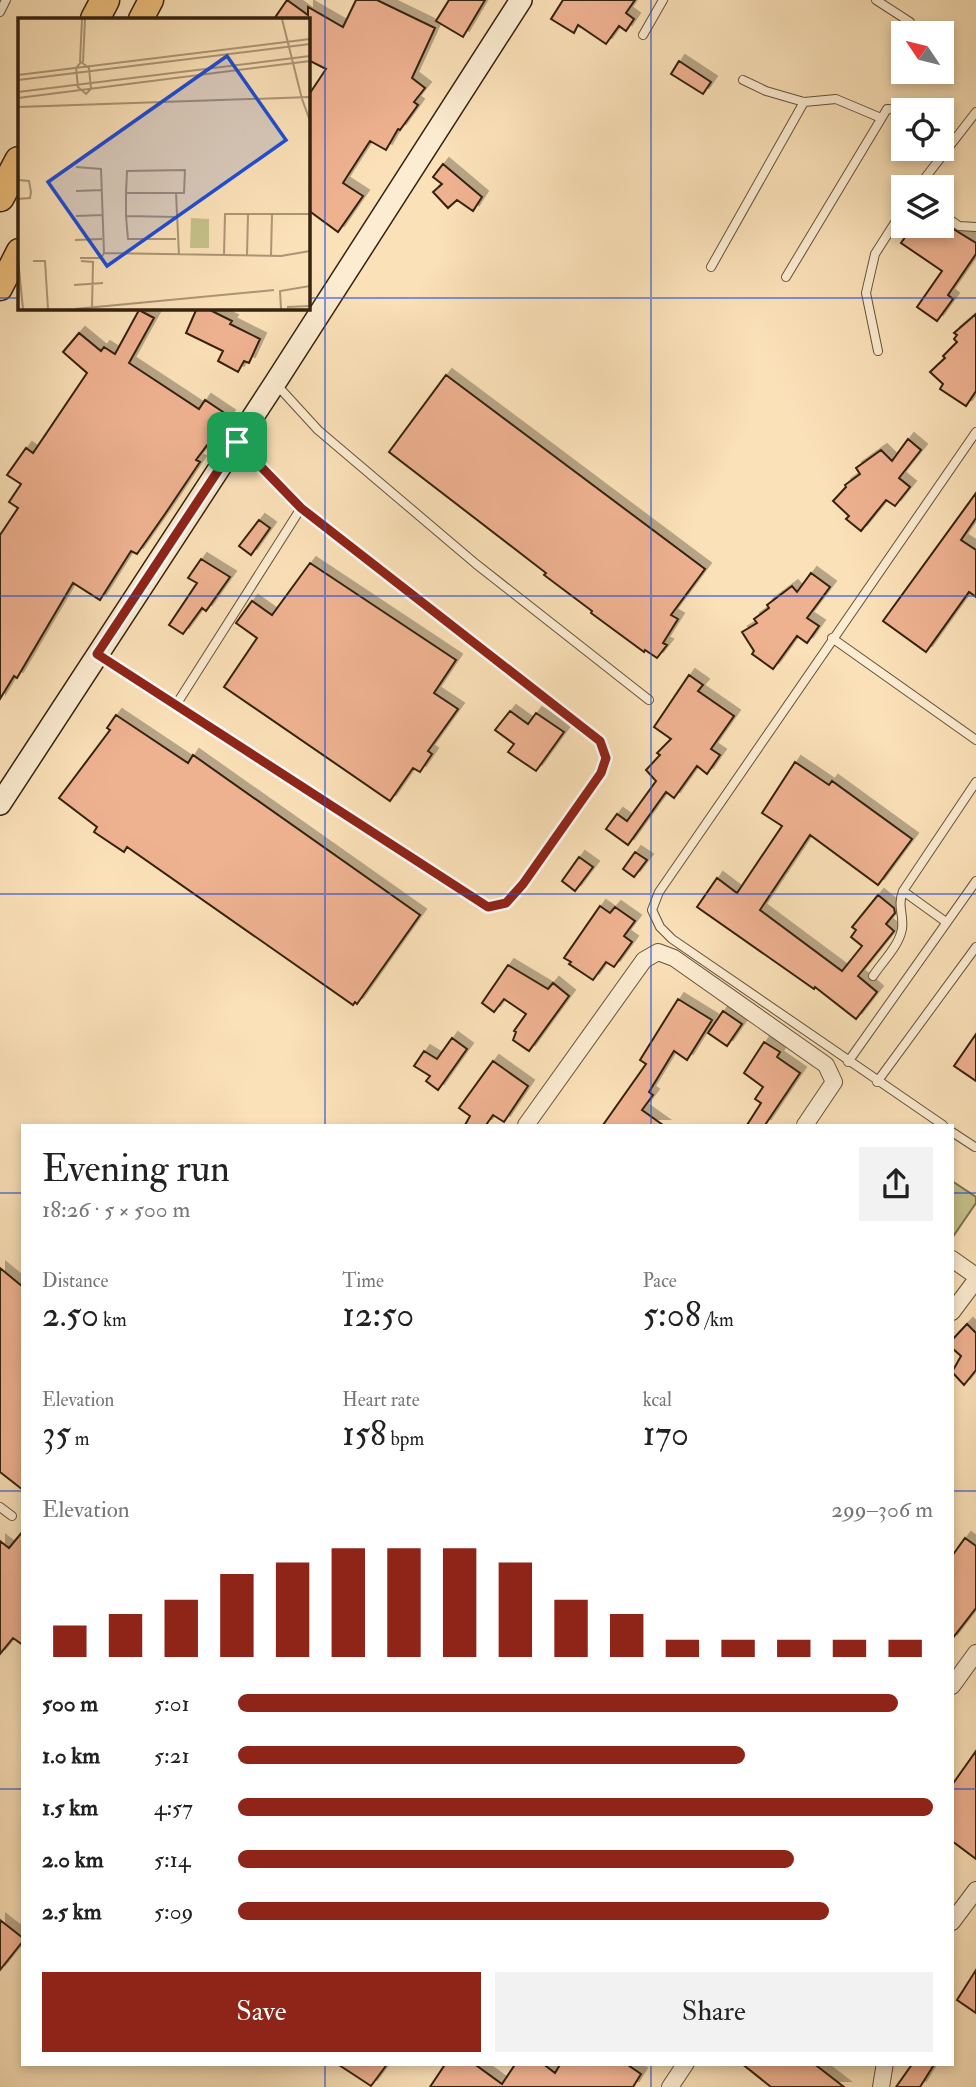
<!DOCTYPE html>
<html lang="en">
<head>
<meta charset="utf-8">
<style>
  body { margin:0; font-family:"IM FELL Double Pica",serif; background:#f2f2f2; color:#222; height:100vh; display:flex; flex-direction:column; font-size:26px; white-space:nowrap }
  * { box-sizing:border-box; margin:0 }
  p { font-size:23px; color:#767676 }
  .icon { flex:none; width:38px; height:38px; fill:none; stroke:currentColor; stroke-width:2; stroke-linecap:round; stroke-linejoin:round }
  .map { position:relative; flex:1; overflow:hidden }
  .drawer { position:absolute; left:21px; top:1124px; width:933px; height:942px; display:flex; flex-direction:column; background:#fff; border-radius:0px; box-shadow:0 4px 10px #0003 }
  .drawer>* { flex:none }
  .needle { width:46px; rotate:305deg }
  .buttons { position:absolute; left:891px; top:21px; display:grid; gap:14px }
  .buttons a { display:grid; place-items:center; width:63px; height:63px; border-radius:0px; background:#fff; box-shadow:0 4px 10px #0003; font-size:35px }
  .pin { position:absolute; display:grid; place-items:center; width:60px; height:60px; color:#fff; margin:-30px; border-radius:14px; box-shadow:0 4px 10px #0006 }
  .round { display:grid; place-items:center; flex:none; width:74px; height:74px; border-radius:0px; background:#f2f2f2 }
  .summary { display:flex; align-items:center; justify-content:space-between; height:119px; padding:0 21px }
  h1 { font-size:38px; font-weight:600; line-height:52px }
  .stats { display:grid; grid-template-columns:repeat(3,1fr); gap:10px; height:119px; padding:7px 21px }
  .stats div { display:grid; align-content:center }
  .stats b { font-size:35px; font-weight:600 }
  .stats small { font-size:19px; font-weight:400 }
  .stats p { font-size:19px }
  .chart { height:196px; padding:14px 21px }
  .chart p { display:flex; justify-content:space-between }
  .chart svg { width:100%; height:126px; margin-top:7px; stroke:#8f2418; stroke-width:6 }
  .action { display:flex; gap:14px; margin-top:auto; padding:14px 21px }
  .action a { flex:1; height:80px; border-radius:0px; background:#8f2418; color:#fff; font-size:28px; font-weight:600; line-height:80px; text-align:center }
  .action a+a { background:#f2f2f2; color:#222 }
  ul { padding:0 21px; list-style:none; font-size:23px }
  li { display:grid; grid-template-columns:112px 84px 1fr; align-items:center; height:52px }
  li i { height:18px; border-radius:9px; background:#8f2418 }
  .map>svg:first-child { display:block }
  .green { fill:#c5c18a; stroke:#7d724d; stroke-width:2 }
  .building { fill:#efb291; stroke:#352210; stroke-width:2; filter:url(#shadow) }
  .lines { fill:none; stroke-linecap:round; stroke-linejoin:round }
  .service-casing { stroke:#66523a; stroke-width:10 }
  .minor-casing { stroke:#66523a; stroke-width:18 }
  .secondary-casing { stroke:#352210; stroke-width:24 }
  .primary-casing { stroke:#352210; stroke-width:27 }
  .motorway-casing { stroke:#352210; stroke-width:31 }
  .service { stroke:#fcecd1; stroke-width:8 }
  .minor { stroke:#fcecd1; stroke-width:16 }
  .secondary { stroke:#fcecd1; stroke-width:21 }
  .primary { stroke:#eec07c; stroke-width:24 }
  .motorway { stroke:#eec07c; stroke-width:28 }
  .route-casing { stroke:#fff; stroke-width:14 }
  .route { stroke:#8f2418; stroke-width:9 }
  .grid { fill:none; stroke:#1d4ed8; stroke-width:2; stroke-opacity:0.55 }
  .inset-road { fill:none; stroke:#ac9575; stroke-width:2 }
  .view { fill:#1d4ed8; fill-opacity:0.15; stroke:#1d4ed8; stroke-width:3.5 }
  .inset-edge { fill:none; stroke:#352210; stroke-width:3.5 }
</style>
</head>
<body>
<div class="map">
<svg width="976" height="2087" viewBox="0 0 976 2087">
  <defs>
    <filter id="shadow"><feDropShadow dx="6" dy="-6" stdDeviation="0" flood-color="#0004"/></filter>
  </defs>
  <rect width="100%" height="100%" fill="#fbe1b8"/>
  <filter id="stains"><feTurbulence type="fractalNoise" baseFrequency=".00286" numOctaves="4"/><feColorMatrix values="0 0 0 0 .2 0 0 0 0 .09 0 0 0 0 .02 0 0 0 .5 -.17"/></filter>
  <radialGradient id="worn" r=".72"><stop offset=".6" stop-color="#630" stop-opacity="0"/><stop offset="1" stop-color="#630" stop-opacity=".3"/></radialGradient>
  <path class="green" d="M 952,1181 L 976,1197 L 976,1203 L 952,1238 Z"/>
  <path class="building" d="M 287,0 L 308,15 L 308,7 L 343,27 L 356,0 L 377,0 L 435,28 L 412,78 L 425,88 L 414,102 L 418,105 L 400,130 L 398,129 L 386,150 L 370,141 L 348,175 L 343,183 L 363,196 L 338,232 L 308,210 L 308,96 L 326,69 L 308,60 L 308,19 L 274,19 Z
    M 449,0 L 485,0 L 463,37 L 436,21 Z
    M 563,0 L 635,0 L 626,13 L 634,19 L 626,31 L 619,26 L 606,44 L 578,25 L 574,33 L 551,19 Z
    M 679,61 L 711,82 L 703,94 L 671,74 Z
    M 443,164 L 482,197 L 473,211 L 457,200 L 448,208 L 433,192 L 442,184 L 433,177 Z
    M 942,222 L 976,243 L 976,254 L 948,295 L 953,299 L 937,321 L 917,307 L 942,271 L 901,243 L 913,226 L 942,226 Z
    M 197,308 L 206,308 L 232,321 L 230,324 L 260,339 L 249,363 L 244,361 L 238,372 L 218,361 L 223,351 L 186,333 Z
    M 139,310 L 154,318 L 129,363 L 199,409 L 205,400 L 229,416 L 196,460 L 200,462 L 165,514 L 137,554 L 131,551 L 100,600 L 73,583 L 17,678 L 14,676 L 0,699 L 0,535 L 18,508 L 9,502 L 21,484 L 7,475 L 26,448 L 33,453 L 87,373 L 63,352 L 79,333 L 101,351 L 104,347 L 115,354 Z
    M 976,314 L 976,391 L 966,406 L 940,389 L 943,384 L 930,372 L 945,358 L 943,356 L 957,342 L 954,339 L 957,335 L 954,333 Z
    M 446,375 L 705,569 L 671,615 L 678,619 L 663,643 L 667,645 L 657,658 L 645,650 L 644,652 L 591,613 L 592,611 L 544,575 L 546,573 L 389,452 Z
    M 908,439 L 921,450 L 899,478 L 910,487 L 895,506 L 886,500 L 861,531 L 846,519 L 849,516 L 833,501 L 846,487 L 845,485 L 860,474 L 856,468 L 881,450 L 892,461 Z
    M 976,493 L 976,518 L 961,540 L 976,550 L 976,597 L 969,592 L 926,652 L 883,621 Z
    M 259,520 L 270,528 L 251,555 L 239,546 Z
    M 201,559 L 230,577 L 206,611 L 202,608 L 183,634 L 169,625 L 197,583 L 188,578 Z
    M 310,563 L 456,660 L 434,693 L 458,709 L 428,751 L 432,754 L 420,772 L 413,768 L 390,801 L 224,687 L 257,638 L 236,623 L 252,601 L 272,615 Z
    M 811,573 L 830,587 L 807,618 L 819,626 L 807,643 L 797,636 L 773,669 L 752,654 L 754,651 L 742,632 L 757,623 L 754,619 L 769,608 L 767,605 L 792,586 L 797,592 Z
    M 689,675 L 703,685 L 698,691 L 734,716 L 711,749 L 720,755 L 707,774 L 697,766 L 674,798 L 666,792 L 628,845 L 606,829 L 617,814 L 627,821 L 656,781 L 646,770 L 660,755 L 657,753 L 671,739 L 654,727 Z
    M 510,711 L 528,724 L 536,713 L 564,732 L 536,771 L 508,752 L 514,744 L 495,730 Z
    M 116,715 L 188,763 L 193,755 L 420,915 L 357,1004 L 355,1002 L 353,1005 L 127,847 L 124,852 L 94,832 L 97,827 L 59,798 L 110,730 L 107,728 Z
    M 795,762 L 829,785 L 832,781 L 912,839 L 878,885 L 810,835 L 760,910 L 842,971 L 862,946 L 851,937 L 856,930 L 852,927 L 878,895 L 894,908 L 895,913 L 886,924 L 894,931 L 858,976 L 877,992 L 856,1019 L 815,987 L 814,989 L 697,907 L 717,878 L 737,893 L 782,826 L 762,813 Z
    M 635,852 L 647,860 L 634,877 L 623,869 Z
    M 579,857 L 593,867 L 575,891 L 562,881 Z
    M 600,906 L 610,913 L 615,907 L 635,921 L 624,936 L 632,942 L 614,967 L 606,962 L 593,980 L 569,964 L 571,962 L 564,958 Z
    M 508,965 L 548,989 L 553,983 L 569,996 L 529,1051 L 513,1040 L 516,1032 L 514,1031 L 526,1014 L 504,999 L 494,1012 L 482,1003 Z
    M 678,999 L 712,1020 L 687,1060 L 674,1051 L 649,1092 L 653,1095 L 642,1110 L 663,1125 L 603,1125 L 646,1064 L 640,1060 Z
    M 723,1011 L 742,1024 L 727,1046 L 708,1033 Z
    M 976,1034 L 976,1081 L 954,1066 Z
    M 452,1038 L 467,1049 L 438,1090 L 426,1081 L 430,1076 L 414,1066 L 424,1051 L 437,1059 Z
    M 764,1042 L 780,1052 L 777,1057 L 800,1073 L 765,1125 L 747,1125 L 761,1103 L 755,1099 L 763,1087 L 744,1073 Z
    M 493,1061 L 528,1086 L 504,1122 L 493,1115 L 486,1125 L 465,1125 L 470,1116 L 459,1108 Z
    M 0,1268 L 23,1287 L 23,1490 L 0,1472 Z
    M 967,1324 L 976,1333 L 976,1370 L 964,1385 L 952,1372 L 961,1356 L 952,1348 L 952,1340 Z
    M 23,1531 L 23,1645 L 13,1638 L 0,1654 L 0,1541 L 9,1548 Z
    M 965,1538 L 976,1546 L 976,1608 L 952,1639 L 952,1556 Z
    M 976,1751 L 976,1859 L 952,1841 L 952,1785 Z
    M 0,1920 L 23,1938 L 23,1941 L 0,1970 Z
    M 976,1970 L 976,2013 L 957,2000 Z
    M 336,2063 L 388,2063 L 371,2086 Z
    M 446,2063 L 473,2063 L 502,2084 L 516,2063 L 542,2063 L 555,2073 L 561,2063 L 625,2063 L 641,2074 L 633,2087 L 430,2087 Z
    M 741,2063 L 813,2063 L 844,2087 L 771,2087 Z
    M 913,2063 L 935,2063 L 920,2087 L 896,2087 Z"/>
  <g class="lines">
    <defs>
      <path id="service" d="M 876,0 L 910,22
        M 0,12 L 6,0
        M 643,35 L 663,0
        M 743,80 L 766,91 L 804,102 L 836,99 L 881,118
        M 918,187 L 976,112
        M 942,214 L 959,226 L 976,227
        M 711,267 L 804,102
        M 786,277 L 887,109 L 906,110
        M 878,351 L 866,293 L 875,254 L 903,210
        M 275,383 L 318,430 L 476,564 L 649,700
        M 238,442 L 301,508 L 600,741 L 606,758 L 601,773 L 523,884 L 506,903 L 488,907 L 176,705 L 301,508
        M 832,638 L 976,740
        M 100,655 L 176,705
        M 903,891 L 946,922
        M 873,976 C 882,962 899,946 902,929 C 904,913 897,907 903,891 L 976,782
        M 848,1062 L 976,881
        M 877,1082 L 976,947
        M 943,1125 L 672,939 L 660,927 L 652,910 L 659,892 L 976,432
        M 952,1132 L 975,1147
        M 0,1507 L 12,1516"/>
      <path id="minor" d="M 526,1125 L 644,960 L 658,952 L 674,958 L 826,1065 L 834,1082 L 805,1125
        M 952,1259 L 976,1276
        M 952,1312 L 976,1280
        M 952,1686 L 976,1653
        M 952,1922 L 976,1890
        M 670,2087 L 686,2063
        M 881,2087 L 885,2063"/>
      <path id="secondary" d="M 0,804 L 275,383 L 521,0"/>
      <path id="primary" d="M 141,19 L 151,0
        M 0,288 L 19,251"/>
      <path id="motorway" d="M 95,19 L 105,0
        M 0,197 L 19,161"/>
    </defs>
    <use href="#service" class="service-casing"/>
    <use href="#minor" class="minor-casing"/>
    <use href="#secondary" class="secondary-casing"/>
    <use href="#primary" class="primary-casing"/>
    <use href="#motorway" class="motorway-casing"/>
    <use href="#service" class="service"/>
    <use href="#minor" class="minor"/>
    <use href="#secondary" class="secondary"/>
    <use href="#primary" class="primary"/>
    <use href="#motorway" class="motorway"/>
  </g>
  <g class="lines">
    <defs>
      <path id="route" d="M 237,442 L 301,508 L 600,741 L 606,758 L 601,773 L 523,884 L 506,903 L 488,907 L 97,654 Z"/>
    </defs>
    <use href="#route" class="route-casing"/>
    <use href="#route" class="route"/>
  </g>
  <path class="grid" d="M 325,0 L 325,1125M 651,0 L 651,1125M 0,298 L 19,298M 308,298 L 976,298M 0,596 L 976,596M 0,894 L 976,894M 0,1193 L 23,1193M 952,1193 L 976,1193M 0,1491 L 23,1491M 952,1491 L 976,1491M 0,1789 L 23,1789M 952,1789 L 976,1789M 325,2063 L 325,2087M 651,2063 L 651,2087"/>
  <g transform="translate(18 18)">
    <rect width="292" height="292" fill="#fbe1b8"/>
    <path d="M 173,200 L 191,201 L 191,230 L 172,230 Z" fill="#c5c18a"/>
    <path class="inset-road" d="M 264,1 L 284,81M 62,44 L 64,1M 63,44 L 71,50 L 73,71 L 68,76 L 60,69 L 58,50 ZM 65,44 L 67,1M 0,57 L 292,21M 0,62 L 292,26M 0,74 L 292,38M 0,80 L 292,43M 284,81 L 292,103M 0,89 L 292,79M 58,149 L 83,151 L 86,235M 0,162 L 11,163 L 13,174 L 12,180 L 0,181M 58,173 L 84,172M 108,175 L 166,175 L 167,152 L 109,153 L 108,175 L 108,198 L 110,221 L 158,221M 158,175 L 161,237M 58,198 L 84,197M 108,198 L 158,199M 57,222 L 84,221M 206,237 L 207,196 L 292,196M 229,237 L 230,196M 253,238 L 254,196M 62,240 L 83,240 L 86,235 L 263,238 L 292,233M 0,241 L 5,291M 15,243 L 27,243 L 30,291M 63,243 L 75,244 L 74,289M 56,267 L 85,265M 269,289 L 292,288M 57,291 L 256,272M 263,291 L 262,273 L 292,268"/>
    <path class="view" d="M 209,38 L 268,122 L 89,248 L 30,164 Z"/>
    <rect width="292" height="292" class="inset-edge"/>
  </g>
  <rect width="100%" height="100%" filter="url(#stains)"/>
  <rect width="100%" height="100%" fill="url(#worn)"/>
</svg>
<div class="buttons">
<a><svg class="needle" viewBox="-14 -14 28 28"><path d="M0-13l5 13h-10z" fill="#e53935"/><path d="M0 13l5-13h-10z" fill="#767676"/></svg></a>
<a><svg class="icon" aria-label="locate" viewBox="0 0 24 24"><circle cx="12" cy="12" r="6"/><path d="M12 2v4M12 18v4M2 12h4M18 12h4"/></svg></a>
<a><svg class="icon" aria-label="layers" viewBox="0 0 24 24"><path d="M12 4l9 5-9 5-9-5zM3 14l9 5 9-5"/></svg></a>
</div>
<div class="pin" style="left:237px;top:442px;background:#1e9e55"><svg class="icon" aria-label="arrive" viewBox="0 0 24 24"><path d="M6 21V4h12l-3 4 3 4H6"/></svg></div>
<section class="drawer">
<div class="summary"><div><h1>Evening run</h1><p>18:26 · 5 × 500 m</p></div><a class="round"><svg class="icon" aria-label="share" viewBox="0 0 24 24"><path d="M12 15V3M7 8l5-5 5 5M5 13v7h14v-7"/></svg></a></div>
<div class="stats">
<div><p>Distance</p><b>2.50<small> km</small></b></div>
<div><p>Time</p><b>12:50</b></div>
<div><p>Pace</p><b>5:08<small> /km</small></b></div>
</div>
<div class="stats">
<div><p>Elevation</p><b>35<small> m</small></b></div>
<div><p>Heart rate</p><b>158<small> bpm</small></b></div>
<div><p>kcal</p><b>170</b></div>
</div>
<div class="chart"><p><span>Elevation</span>299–306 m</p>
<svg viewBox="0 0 160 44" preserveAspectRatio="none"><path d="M5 44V33M15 44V29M25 44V24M35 44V15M45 44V11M55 44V6M65 44V6M75 44V6M85 44V11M95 44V24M105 44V29M115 44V38M125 44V38M135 44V38M145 44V38M155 44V38"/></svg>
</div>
<ul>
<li><b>500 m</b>5:01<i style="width:95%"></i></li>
<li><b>1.0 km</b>5:21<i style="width:73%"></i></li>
<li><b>1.5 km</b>4:57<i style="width:100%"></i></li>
<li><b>2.0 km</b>5:14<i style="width:80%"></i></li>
<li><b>2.5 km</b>5:09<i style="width:85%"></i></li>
</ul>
<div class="action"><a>Save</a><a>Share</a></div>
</section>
</div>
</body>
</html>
